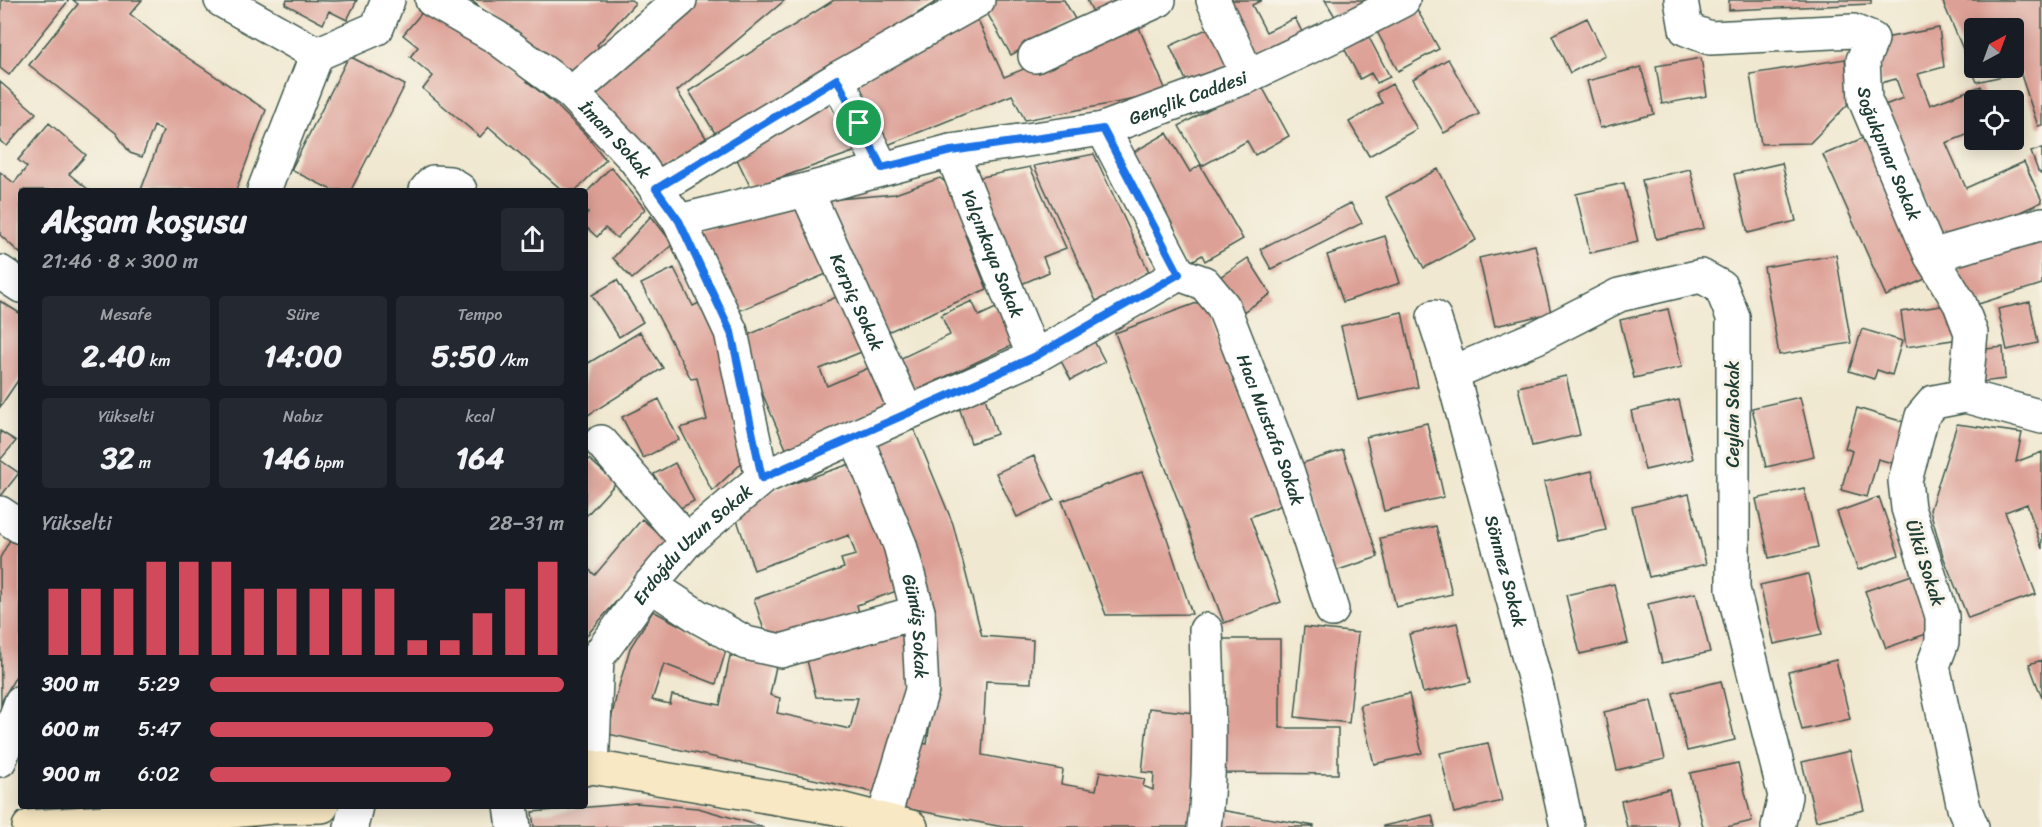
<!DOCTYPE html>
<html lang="tr">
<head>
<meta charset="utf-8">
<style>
  body { margin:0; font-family:Sriracha,sans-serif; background:#242831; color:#f1f3f6; height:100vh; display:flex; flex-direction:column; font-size:22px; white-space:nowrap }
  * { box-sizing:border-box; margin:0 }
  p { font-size:20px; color:#9ea1a6 }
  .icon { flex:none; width:33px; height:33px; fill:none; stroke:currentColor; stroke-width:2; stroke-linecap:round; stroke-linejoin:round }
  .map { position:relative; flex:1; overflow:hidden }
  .side { position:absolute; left:18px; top:188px; width:570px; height:621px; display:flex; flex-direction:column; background:#171b24; border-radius:6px; box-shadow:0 3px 15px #0003 }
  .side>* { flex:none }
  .needle { width:39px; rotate:41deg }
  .tools { position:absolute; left:1964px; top:18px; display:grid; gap:12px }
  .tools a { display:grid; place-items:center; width:60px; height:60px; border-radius:6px; background:#171b24; box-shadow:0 3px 15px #0003; font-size:30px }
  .pin { position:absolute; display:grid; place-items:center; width:51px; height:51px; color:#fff; margin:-26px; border:3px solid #fff; border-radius:50%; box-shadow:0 2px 6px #0007 }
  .round { display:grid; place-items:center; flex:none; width:63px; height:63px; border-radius:6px; background:#242831 }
  .overview { display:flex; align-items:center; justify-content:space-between; height:102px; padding:0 24px }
  h1 { font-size:33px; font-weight:800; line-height:45px }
  .metrics { display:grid; grid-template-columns:repeat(3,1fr); gap:9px; height:102px; padding:6px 24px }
  .metrics div { display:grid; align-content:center; border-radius:6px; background:#242831; text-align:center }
  .metrics b { font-size:30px; font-weight:800 }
  .metrics small { font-size:16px; font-weight:400 }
  .metrics p { font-size:16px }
  .chart { height:168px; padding:12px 24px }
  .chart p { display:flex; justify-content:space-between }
  .chart svg { width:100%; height:108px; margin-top:6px; stroke:#d1495b; stroke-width:6 }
  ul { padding:0 24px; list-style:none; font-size:20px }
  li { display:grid; grid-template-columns:96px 72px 1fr; align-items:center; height:45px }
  li i { height:15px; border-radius:8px; background:#d1495b }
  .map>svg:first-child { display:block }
  .building { fill:#dda096; fill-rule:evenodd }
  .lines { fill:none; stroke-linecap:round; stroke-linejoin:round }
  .street-casing { stroke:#3e574b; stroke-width:36 }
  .secondary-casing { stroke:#3e574b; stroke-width:36 }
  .street { stroke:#fff; stroke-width:33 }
  .secondary { stroke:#f8e8c3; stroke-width:33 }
  .route-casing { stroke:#fff; stroke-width:12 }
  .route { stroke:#1a73e8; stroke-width:8 }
  .labels { text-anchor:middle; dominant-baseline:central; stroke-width:6; stroke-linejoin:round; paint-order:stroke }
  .street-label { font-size:18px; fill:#1f3d34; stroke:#f7f3e8 }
</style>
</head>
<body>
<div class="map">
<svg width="2042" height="827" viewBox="0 0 2042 827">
  <rect width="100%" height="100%" fill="#f7f3e8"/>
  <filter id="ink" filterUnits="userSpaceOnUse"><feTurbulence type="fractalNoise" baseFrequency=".0167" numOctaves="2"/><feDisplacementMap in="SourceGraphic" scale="12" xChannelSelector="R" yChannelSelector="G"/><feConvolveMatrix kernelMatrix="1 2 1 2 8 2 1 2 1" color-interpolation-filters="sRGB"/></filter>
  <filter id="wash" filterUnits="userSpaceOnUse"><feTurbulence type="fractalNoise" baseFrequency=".008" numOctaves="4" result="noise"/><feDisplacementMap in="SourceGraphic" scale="24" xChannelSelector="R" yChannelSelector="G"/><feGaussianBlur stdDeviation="1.35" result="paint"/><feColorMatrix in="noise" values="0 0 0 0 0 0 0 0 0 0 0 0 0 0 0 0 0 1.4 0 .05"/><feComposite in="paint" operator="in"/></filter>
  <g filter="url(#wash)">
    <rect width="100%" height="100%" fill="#f0e8d0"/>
    <g id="blocks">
      <path class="building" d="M 1,0 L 69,0 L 9,75 L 0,68 Z
        M 73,0 L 142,0 L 130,14 L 170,46 L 266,110 L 236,190 L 141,190 L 163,131 L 154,126 L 142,157 L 130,153 L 116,133 L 29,65 L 78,4 Z
        M 287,0 L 334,1 L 357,0 L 347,20 L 329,11 L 323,24 L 285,4 Z
        M 471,0 L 631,0 L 635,3 L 597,45 L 602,50 L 572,83 Z
        M 695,0 L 785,0 L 677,91 L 708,141 L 658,169 L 588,91 Z
        M 834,0 L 939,0 L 718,138 L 689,91 Z
        M 989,0 L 1064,0 L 1075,19 L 1011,55 L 982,4 Z
        M 1087,0 L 1134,0 L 1096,18 Z
        M 1220,0 L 1262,0 L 1252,5 L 1266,32 L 1295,18 L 1306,40 L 1252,67 Z
        M 1325,0 L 1381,0 L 1340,25 Z
        M 1729,0 L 1871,0 L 1871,4 L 1729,10 Z
        M 1942,0 L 2042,0 L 2042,125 L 2038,126 L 2020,72 L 1977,82 ZM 1974,28 L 2013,28 L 2013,68 L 1974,68 Z
        M 429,4 L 469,34 L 556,105 L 585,134 L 606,160 L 576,190 L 562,190 L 489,127 L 480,137 L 423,89 L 433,76 L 410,57 L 418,47 L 403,35 Z
        M 1414,4 L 1439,49 L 1398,71 L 1374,26 Z
        M 976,16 L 1004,77 L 1137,23 L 1167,93 L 1025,120 L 1012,95 L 885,146 L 856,82 Z
        M 1587,18 L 1605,55 L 1570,73 L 1552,35 Z
        M 1213,26 L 1233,67 L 1190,89 L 1170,46 Z
        M 1939,28 L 1944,67 L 1918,74 L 1930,105 L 1981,86 L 1986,100 L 1974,100 L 1974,132 L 1946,143 L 1966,188 L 2024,162 L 2042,201 L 2042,202 L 1944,246 L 1906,158 L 1885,105 L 1903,98 L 1896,79 L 1881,83 L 1879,64 L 1885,38 Z
        M 1365,30 L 1390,77 L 1377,83 L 1371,73 L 1360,79 L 1341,42 Z
        M 349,56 L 405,85 L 351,190 L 332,190 L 291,170 Z
        M 1701,58 L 1707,96 L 1662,104 L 1656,66 Z
        M 1448,59 L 1479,114 L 1444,133 L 1413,79 Z
        M 1845,59 L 1851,101 L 1810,143 L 1761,144 L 1750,74 Z
        M 1641,67 L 1654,114 L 1600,128 L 1587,81 Z
        M 1259,81 L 1289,136 L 1255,155 L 1247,141 L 1202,166 L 1179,126 Z
        M 0,82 L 36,113 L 7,146 L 0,141 Z
        M 1392,84 L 1417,129 L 1369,156 L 1349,122 L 1382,103 L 1376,93 Z
        M 828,100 L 856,151 L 751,188 L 733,151 Z
        M 49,123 L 86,155 L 69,174 L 89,190 L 21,190 L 21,254 L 0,235 L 0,172 L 14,183 L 27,167 L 18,160 Z
        M 1167,133 L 1190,172 L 1200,165 L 1243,239 L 1205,261 L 1202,255 L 1187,264 L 1125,157 Z
        M 1870,135 L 1932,276 L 1886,296 L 1823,155 Z
        M 2042,148 L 2042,174 L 2038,171 L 2031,152 Z
        M 1094,154 L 1151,276 L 1096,301 L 1034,166 Z
        M 1782,163 L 1796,221 L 1748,233 L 1734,174 Z
        M 611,167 L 645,209 L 617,238 L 605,228 L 597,237 L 585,226 L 585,216 L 588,213 L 585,210 L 585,194 Z
        M 1030,167 L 1066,248 L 1043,257 L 1049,272 L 1017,286 L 972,179 Z
        M 1438,169 L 1476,240 L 1424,268 L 1386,197 Z
        M 1690,169 L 1704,228 L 1656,239 L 1642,180 Z
        M 940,178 L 955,190 L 971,234 L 965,235 L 987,289 L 885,333 L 826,200 L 895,194 Z
        M 1624,183 L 1638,242 L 1590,253 L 1576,194 Z
        M 1351,203 L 1362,223 L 1271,269 L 1260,249 Z
        M 802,205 L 831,272 L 729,315 L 694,232 Z
        M 651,216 L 673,244 L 632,279 L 613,258 Z
        M 2042,234 L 2042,284 L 1969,307 L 1954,258 Z
        M 1385,236 L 1400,283 L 1343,302 L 1327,255 Z
        M 1535,245 L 1551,313 L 1495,326 L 1479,258 Z
        M 1836,255 L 1851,343 L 1779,355 L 1764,267 Z
        M 1248,258 L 1271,294 L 1240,314 L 1217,279 Z
        M 674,268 L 693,306 L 701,302 L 723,345 L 741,464 L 712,491 L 680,428 L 707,420 L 697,378 L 691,379 L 641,284 Z
        M 617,280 L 643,322 L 619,337 L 592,295 Z
        M 841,295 L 866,350 L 820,369 L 827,386 L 873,366 L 889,403 L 787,451 L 739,339 Z
        M 1205,300 L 1282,505 L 1250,517 L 1281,602 L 1224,623 L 1115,333 Z
        M 0,301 L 21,314 L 21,376 L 0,407 Z
        M 972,301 L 979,316 L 998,307 L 1015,344 L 911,393 L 897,360 L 950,335 L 941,315 Z
        M 2030,302 L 2038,343 L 2007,350 L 1998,309 Z
        M 1954,304 L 1959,339 L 1906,347 L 1901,312 Z
        M 1668,309 L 1682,367 L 1634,378 L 1620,320 Z
        M 1402,312 L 1418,387 L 1358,400 L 1341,326 Z
        M 1862,329 L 1902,341 L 1892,375 L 1877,370 L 1874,379 L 1849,371 Z
        M 640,332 L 663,368 L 585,417 L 585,365 Z
        M 1093,339 L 1105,362 L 1071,380 L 1059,357 Z
        M 2003,347 L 2005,379 L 1981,382 L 1978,350 Z
        M 1566,376 L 1580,435 L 1532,446 L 1518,387 Z
        M 983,392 L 997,434 L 971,443 L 957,401 Z
        M 1800,397 L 1814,456 L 1766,467 L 1752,408 Z
        M 659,399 L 679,440 L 643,458 L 622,417 Z
        M 1679,400 L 1693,459 L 1645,470 L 1631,411 Z
        M 1857,408 L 1907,423 L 1895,464 L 1878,459 L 1867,497 L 1841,490 L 1852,451 L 1845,448 Z
        M 1427,423 L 1444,497 L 1384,511 L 1366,437 Z
        M 1957,424 L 2022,433 L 2016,462 L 2042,452 L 2042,549 L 2027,504 L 2005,512 L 2036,594 L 1968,618 L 1943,556 L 1930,510 Z
        M 914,429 L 953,524 L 982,636 L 1033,640 L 1031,683 L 986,681 L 982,755 L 1063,770 L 1061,784 L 1096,790 L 1100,771 L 1145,779 L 1143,786 L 1153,790 L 1154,773 L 1142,772 L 1149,708 L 1203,714 L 1189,827 L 1003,827 L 904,808 L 916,742 L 927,744 L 934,696 L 869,447 Z
        M 0,431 L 16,441 L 0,460 L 19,473 L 1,496 L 0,496 Z
        M 1343,450 L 1378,557 L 1332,572 L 1297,465 Z
        M 1034,456 L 1054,500 L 1017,517 L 996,473 Z
        M 589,459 L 616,483 L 585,517 L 585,463 Z
        M 675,463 L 694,501 L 673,512 L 654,474 Z
        M 853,463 L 882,545 L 889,544 L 905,588 L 857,605 L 859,613 L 768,643 L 754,599 L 844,568 L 841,559 L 856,555 L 849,535 L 754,570 L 734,511 L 780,488 Z
        M 1592,471 L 1606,530 L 1558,541 L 1544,482 Z
        M 1142,472 L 1168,541 L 1192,614 L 1106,615 L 1062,501 Z
        M 1804,488 L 1818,547 L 1769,558 L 1756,499 Z
        M 1689,494 L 1706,564 L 1649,577 L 1632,507 Z
        M 1879,497 L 1899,555 L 1858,570 L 1837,512 Z
        M 642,519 L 668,542 L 587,635 L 585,634 L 585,566 L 595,575 Z
        M 1436,526 L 1452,594 L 1396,607 L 1380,538 Z
        M 11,538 L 21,543 L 21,667 L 3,699 L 1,708 L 0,558 Z
        M 1808,574 L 1822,634 L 1774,644 L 1760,585 Z
        M 1912,575 L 1932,632 L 1886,648 L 1865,591 Z
        M 1614,584 L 1628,643 L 1580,654 L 1566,595 Z
        M 1696,593 L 1710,652 L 1662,663 L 1648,604 Z
        M 653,611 L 726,650 L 716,684 L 664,664 L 652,700 L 670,704 L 672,695 L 720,705 L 730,656 L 776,666 L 770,695 L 780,698 L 777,713 L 850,729 L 858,698 L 816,697 L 806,656 L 870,637 L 911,635 L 911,692 L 882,794 L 608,734 L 617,693 L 630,648 Z
        M 1457,623 L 1471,682 L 1423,693 L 1409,634 Z
        M 1304,627 L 1358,633 L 1349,723 L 1295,717 Z
        M 1223,639 L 1280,639 L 1280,728 L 1338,728 L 1338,774 L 1222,773 Z
        M 1836,660 L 1850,719 L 1802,730 L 1788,672 Z
        M 2042,660 L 2042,698 L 2029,664 Z
        M 1721,681 L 1735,740 L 1687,751 L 1673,693 Z
        M 1409,694 L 1422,753 L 1374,764 L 1360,705 Z
        M 1651,701 L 1665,759 L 1617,770 L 1604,712 Z
        M 1488,743 L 1502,801 L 1454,813 L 1440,753 Z
        M 1850,751 L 1864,810 L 1816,821 L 1802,762 Z
        M 1738,763 L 1752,821 L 1727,827 L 1703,827 L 1690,773 Z
        M 1669,789 L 1678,827 L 1627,827 L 1621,801 Z
        M 636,803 L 698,808 L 764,827 L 534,827 L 532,812 Z
        M 1220,810 L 1314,826 L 1314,827 L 1218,827 Z
        M 1432,815 L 1435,827 L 1383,827 L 1383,826 Z"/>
    </g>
  </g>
  <g filter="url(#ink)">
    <use href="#blocks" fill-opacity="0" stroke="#3e574b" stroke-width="1.5"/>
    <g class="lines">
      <defs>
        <g id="street">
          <path d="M 221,0 L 317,54"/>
          <path id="s1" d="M 432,0 L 496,37 L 572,93 L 634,158 L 679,221 L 731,332 L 762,478"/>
          <path d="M 1213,0 L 1248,76"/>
          <path id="s2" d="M 1681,0 L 1686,29 L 1710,38 L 1853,31 L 1872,39 L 1863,60 L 1865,100 L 1931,256 L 1960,304 L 1971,333 L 1965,396"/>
          <path d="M 1035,56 L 1159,0"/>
          <path d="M 837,79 L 882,168"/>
          <path d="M 572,93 L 680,0"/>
          <path d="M 1103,129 L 1179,274"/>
          <path id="s3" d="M 951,151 L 1034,357"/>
          <path d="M 656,189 L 837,79 L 978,0"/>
          <path d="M 264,190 L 317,54 L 377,28 L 388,0"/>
          <path d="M 426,190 L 433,182 L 450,183 L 460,190"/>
          <path id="s4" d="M 806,190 L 907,413"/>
          <path id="s5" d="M 679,221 L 806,190 L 951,151 L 1103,129 L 1248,76 L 1341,32 L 1403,0"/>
          <path d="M 1931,256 L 2042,224"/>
          <path d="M 0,272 L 21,286"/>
          <path id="s6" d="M 1179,274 L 1204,283 L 1223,306 L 1287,470 L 1332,610"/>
          <path id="s7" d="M 1434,317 L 1452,373 L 1538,692 L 1567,827"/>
          <path d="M 1452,373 L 1537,337 L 1619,295 L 1701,276 L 1721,287 L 1733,317 L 1733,589 L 1785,796 L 1778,827"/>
          <path id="s8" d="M 856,437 L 900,545 L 918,612 L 922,690 L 883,820"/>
          <path d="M 601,442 L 687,541"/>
          <path d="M 0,513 L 21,527"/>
          <path d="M 650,585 L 699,617 L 746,643 L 781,651 L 918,612"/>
          <path d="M 0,760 L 21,702"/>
          <path id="s9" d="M 592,767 L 597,658 L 650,585 L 687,541 L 762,478 L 1034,357 L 1179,274"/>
          <path d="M 511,806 L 514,827"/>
          <path d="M 351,827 L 356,806"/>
          <path d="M 1204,827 C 1212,762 1208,696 1206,630"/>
          <path d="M 1972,827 L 1964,808 L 1933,666 L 1942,642 L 1942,616 L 1908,508 L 1905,481 L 1922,416 L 1934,402 L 1965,396 L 2042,417"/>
        </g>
        <path id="secondary" d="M 585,769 L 592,767 L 836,808 L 911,827
          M 29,827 L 165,818 L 272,807 L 322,806"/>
      </defs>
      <use href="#street" class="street-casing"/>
      <use href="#secondary" class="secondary-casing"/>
      <use href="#street" class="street"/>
      <use href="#secondary" class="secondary"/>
    </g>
  </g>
  <g class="lines" filter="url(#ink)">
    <defs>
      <path id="route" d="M 837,79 L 882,168 L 951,151 L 1103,129 L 1179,274 L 1034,357 L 762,478 L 731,332 L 679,221 L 656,189 Z"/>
    </defs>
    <use href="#route" class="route-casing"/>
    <use href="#route" class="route"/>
  </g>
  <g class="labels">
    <g class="street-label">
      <text stroke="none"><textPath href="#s5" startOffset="525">Gençlik Caddesi</textPath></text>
      <text stroke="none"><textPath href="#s1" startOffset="232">İmam Sokak</textPath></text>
      <text stroke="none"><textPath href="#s2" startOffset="340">Soğukpınar Sokak</textPath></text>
      <text stroke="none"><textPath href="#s3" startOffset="111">Yalçınkaya Sokak</textPath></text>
      <text stroke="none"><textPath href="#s4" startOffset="123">Kerpiç Sokak</textPath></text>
      <text transform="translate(1733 414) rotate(-90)">Ceylan Sokak</text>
      <text stroke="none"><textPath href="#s6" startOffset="189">Hacı Mustafa Sokak</textPath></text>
      <text stroke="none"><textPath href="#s9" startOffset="258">Erdoğdu Uzun Sokak</textPath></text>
      <text transform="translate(1925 563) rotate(72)">Ülkü Sokak</text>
      <text stroke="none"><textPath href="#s7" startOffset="264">Sönmez Sokak</textPath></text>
      <text stroke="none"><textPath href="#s8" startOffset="200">Gümüş Sokak</textPath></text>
    </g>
  </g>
</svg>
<div class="tools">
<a><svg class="needle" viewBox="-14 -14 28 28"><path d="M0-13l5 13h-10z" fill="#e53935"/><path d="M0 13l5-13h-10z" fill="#9ea1a6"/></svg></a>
<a><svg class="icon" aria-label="locate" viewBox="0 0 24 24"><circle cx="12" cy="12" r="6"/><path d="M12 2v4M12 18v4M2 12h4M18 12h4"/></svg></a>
</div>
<div class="pin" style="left:859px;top:123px;background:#1e9e55"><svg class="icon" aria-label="arrive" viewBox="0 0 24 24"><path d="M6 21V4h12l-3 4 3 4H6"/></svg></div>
<section class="side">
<div class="overview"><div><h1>Akşam koşusu</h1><p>21:46 · 8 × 300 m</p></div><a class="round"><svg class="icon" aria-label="share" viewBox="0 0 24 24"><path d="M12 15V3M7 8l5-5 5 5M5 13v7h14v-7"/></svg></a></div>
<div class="metrics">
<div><p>Mesafe</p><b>2.40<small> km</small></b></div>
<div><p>Süre</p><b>14:00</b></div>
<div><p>Tempo</p><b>5:50<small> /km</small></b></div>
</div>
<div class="metrics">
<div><p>Yükselti</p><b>32<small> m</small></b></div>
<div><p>Nabız</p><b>146<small> bpm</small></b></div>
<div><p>kcal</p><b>164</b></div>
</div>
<div class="chart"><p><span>Yükselti</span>28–31 m</p>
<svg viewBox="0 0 160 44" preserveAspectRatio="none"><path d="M5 44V17M15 44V17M25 44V17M35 44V6M45 44V6M55 44V6M65 44V17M75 44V17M85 44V17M95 44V17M105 44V17M115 44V38M125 44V38M135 44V27M145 44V17M155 44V6"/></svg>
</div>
<ul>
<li><b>300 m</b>5:29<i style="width:100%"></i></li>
<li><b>600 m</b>5:47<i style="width:80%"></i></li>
<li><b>900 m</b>6:02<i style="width:68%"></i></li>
</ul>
</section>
</div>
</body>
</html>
